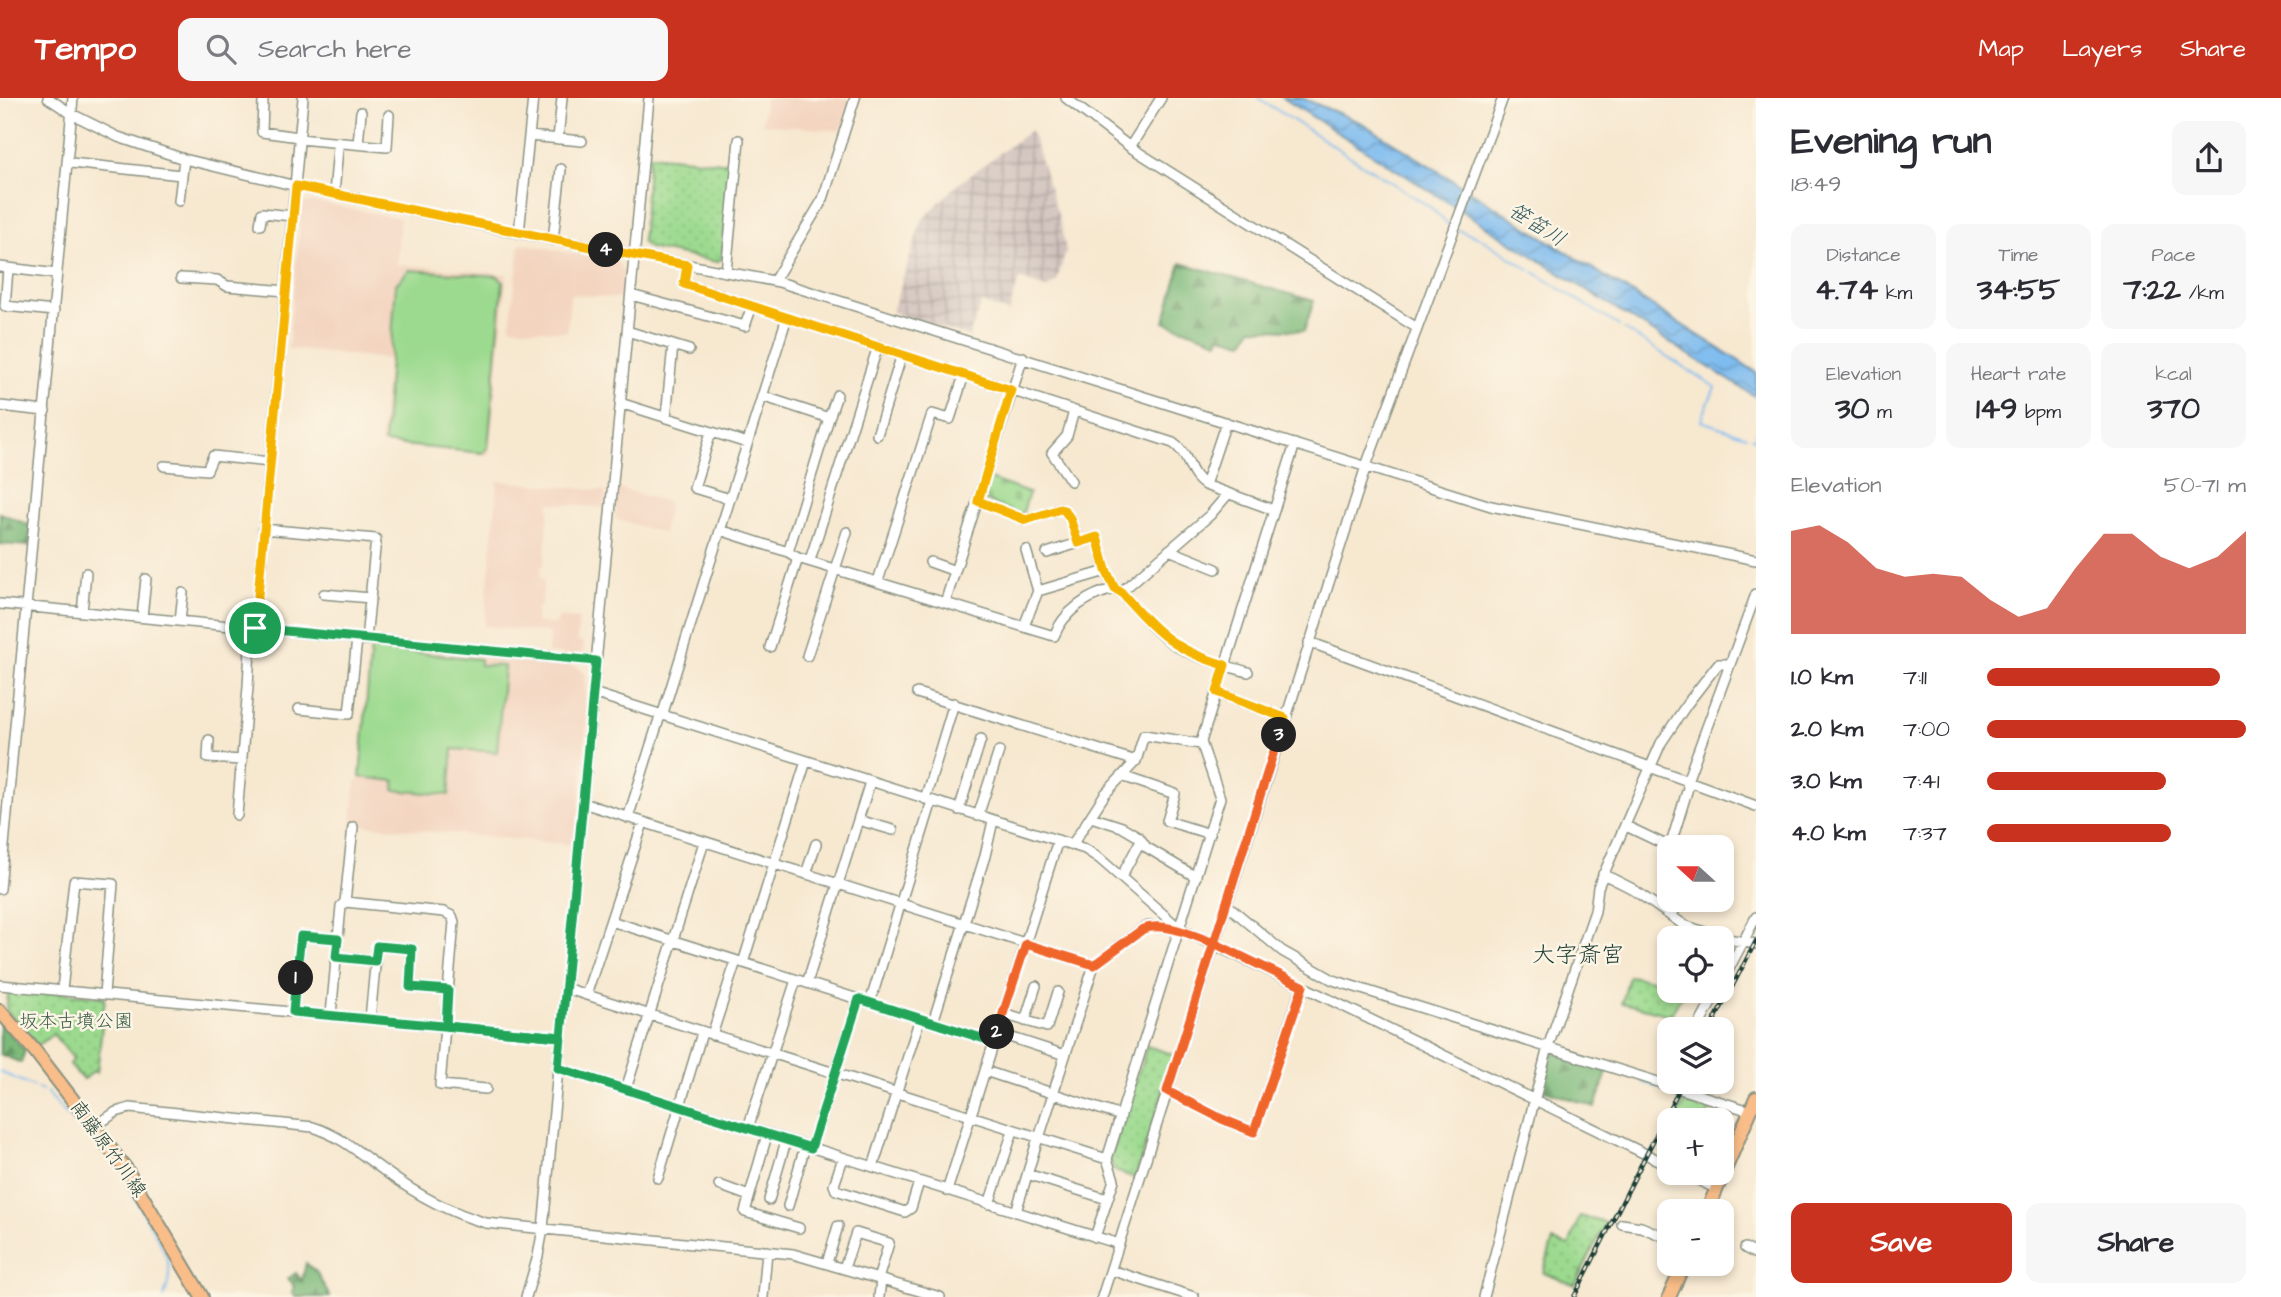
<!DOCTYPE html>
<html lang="en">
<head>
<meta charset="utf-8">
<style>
  body { margin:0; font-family:"Architects Daughter","Klee One",sans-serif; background:#f7f7f7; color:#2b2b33; height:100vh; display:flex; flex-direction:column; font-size:26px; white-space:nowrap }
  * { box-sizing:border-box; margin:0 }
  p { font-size:23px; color:#7c7c81 }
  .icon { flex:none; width:38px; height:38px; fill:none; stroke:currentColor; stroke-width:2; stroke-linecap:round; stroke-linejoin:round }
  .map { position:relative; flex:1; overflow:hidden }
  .details { display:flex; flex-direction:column; background:#fff; width:525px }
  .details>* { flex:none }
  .needle { width:46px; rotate:291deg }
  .controls { position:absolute; left:1657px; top:737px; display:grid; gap:14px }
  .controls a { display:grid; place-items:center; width:77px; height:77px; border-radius:14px; background:#fff; box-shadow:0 4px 10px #0003; font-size:35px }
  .pin { position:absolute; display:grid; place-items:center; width:60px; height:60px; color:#fff; margin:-30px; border:4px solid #fff; border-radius:50%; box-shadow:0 2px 7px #0007 }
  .km { position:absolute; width:35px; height:35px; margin:-18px; border-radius:50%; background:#222; color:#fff; font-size:19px; line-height:35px; text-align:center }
  .round { display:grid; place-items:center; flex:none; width:74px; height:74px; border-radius:14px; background:#f7f7f7 }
  .headline { display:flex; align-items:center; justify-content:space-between; height:119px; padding:0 35px }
  h1 { font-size:38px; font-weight:700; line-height:52px }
  .metrics { display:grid; grid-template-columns:repeat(3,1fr); gap:10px; height:119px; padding:7px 35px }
  .metrics div { display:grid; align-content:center; border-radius:14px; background:#f7f7f7; text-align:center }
  .metrics b { font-size:30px; font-weight:700 }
  .metrics small { font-size:19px; font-weight:400 }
  .metrics p { font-size:19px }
  .chart { height:196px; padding:14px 35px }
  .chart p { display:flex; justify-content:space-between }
  .chart svg { width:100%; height:126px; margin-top:7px; fill:#c8321e; opacity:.7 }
  .button { display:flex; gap:14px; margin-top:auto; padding:14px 35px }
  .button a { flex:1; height:80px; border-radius:14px; background:#c8321e; color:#fff; font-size:28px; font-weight:700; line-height:80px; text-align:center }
  .button a+a { background:#f7f7f7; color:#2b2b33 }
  ul { padding:0 35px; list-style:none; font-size:23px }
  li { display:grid; grid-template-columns:112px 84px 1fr; align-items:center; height:52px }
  li i { height:18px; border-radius:9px; background:#c8321e }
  header { display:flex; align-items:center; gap:42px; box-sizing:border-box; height:98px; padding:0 35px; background:#c8321e; color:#fff }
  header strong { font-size:33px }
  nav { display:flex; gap:38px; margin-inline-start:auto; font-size:24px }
  .search { width:490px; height:63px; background:#f7f7f7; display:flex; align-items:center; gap:18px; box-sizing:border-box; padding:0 24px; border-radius:14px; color:#7c7c81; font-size:26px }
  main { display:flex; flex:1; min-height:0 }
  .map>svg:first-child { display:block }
  .built { fill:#f3d4bf }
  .industrial { fill:url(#industrial-grid) }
  .green { fill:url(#green-dots); stroke:#5e8c62; stroke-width:2 }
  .forest { fill:url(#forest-firs); stroke:#4e7c57; stroke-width:2 }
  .cemetery { fill:url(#cemetery-stones); stroke:#5e8c62; stroke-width:2 }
  .pitch { fill:#9cda8f; stroke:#5e8c62; stroke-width:2 }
  .water { fill:url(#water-waves); stroke:#4e7c92; stroke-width:2 }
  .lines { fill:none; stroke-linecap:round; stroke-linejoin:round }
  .stream { stroke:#7dbbf0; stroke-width:2 }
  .minor-casing { stroke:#8b9282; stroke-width:12 }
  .major-casing { stroke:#8b9282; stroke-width:16 }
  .minor { stroke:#fff; stroke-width:9 }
  .major { stroke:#f8bd88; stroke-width:12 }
  .rail-casing { stroke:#1f3d34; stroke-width:4.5 }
  .rail { stroke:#fcf5e5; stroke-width:2; stroke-dasharray:5; stroke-linecap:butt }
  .split-1-casing { stroke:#fff; stroke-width:14 }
  .split-2-casing { stroke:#fff; stroke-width:14 }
  .split-3-casing { stroke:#fff; stroke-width:14 }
  .split-4-casing { stroke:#fff; stroke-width:14 }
  .split-5-casing { stroke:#fff; stroke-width:14 }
  .split-1 { stroke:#22a559; stroke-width:9 }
  .split-2 { stroke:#22a559; stroke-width:9 }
  .split-3 { stroke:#f0652b; stroke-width:9 }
  .split-4 { stroke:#f5b400; stroke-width:9 }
  .split-5 { stroke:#f5b400; stroke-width:9 }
  .labels { text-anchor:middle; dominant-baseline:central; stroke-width:5; stroke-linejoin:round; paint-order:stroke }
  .park-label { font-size:19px; fill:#385c46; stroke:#fcf5e5 }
  .street-label { font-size:19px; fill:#1f3d34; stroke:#fcf5e5 }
  .water-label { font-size:21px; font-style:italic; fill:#365c63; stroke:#fcf5e5 }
  .quarter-label { font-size:23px; fill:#1f3d34; stroke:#fcf5e5 }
</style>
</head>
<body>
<header>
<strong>Tempo</strong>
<div class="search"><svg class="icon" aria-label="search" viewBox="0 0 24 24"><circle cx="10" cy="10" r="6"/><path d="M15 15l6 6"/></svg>Search here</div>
<nav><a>Map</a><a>Layers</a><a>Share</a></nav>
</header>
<main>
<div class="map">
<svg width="1756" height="1199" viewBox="0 0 1756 1199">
  <defs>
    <pattern id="industrial-grid" width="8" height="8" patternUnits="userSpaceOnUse" patternTransform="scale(1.75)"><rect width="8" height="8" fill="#cfc0bb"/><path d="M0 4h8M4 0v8" fill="none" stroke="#a79d99"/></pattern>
    <pattern id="green-dots" width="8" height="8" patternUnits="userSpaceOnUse" patternTransform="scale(1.75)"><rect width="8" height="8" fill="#9cda8f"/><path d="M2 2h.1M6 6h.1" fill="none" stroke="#86bc7c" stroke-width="1.8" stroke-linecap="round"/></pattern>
    <pattern id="forest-firs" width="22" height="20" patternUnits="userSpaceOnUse" patternTransform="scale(1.75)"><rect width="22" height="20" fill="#7dba7a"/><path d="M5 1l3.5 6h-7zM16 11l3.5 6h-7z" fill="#669865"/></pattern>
    <pattern id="cemetery-stones" width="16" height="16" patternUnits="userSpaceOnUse" patternTransform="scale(1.75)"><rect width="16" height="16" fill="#9cda8f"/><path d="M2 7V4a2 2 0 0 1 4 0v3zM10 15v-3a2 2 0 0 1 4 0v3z" fill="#86bc7c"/></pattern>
    <pattern id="water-waves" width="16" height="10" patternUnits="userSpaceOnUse" patternTransform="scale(1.75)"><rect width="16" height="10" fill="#7dbbf0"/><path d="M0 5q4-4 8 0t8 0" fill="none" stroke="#6699c3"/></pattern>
  </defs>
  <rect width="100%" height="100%" fill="#fcf5e5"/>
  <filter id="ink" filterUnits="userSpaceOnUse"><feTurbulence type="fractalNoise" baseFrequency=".0143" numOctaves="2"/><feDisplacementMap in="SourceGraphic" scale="14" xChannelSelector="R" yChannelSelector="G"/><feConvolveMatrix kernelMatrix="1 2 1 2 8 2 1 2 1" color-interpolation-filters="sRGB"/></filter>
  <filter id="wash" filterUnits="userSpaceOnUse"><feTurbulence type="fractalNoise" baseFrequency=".00686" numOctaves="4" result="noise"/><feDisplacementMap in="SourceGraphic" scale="28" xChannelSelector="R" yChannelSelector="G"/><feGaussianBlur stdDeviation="1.57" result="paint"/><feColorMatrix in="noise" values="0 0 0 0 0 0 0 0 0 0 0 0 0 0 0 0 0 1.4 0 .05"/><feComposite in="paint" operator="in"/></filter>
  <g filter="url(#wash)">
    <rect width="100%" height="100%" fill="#f7e8d0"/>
    <path class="built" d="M 765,0 L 851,0 L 841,33 L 762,26 Z
      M 314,104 L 400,120 L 397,166 L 507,176 L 489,357 L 380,346 L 388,261 L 288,251 L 302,105 Z
      M 520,145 L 617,164 L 623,173 L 627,174 L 624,201 L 571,196 L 573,167 L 567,234 L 510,229 Z
      M 498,383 L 606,393 L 604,410 L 550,405 L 544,465 L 541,471 L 540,481 L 544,482 L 541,509 L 537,509 L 536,524 L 556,527 L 558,519 L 579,521 L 577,543 L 584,544 L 583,558 L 548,555 L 549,535 L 484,528 Z
      M 617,390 L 669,404 L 663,435 L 615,421 Z
      M 369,549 L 574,568 L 583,573 L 586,577 L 585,605 L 588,607 L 576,747 L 351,726 L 356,683 L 359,683 Z"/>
    <path class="industrial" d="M 1031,32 L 1061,126 L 1066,153 L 1056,185 L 1046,190 L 1019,181 L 1009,214 L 981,205 L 969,239 L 892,214 L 922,122 L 958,86 Z"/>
    <path class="green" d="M 649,57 L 731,65 L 722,160 L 717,164 L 649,150 L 642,144 Z
      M 1665,875 L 1669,875 L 1670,892 L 1684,893 L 1671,917 L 1622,905 L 1629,878 L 1658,883 Z
      M 9,890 L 105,899 L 97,975 L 94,973 L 83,982 L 69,966 L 74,961 L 53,936 L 38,948 L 6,912 Z
      M 1147,948 L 1175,957 L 1135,1080 L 1115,1073 L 1110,1062 Z
      M 1687,998 L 1726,1009 L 1726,1016 L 1710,1011 L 1706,1022 L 1676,1022 Z
      M 1580,1118 L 1606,1125 L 1575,1187 L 1543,1175 L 1553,1143 L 1569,1148 Z"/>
    <path class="forest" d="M 1181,165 L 1314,203 L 1304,233 L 1252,230 L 1244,244 L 1221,238 L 1218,243 L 1164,224 Z
      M 0,415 L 31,428 L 30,448 L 0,446 Z
      M 0,925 L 25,952 L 21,965 L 0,956 Z
      M 1549,953 L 1608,972 L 1595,1009 L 1541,991 Z
      M 306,1165 L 317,1175 L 330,1199 L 296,1199 L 292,1194 L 294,1188 L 288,1181 L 296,1175 L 302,1183 Z"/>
    <path class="cemetery" d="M 987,380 L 1029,395 L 1022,417 L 981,401 Z"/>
    <path class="pitch" d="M 409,172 L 498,178 L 503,183 L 488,350 L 483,355 L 384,345 L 396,186 Z
      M 371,550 L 480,561 L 480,567 L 504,568 L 497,654 L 453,651 L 449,697 L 394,692 L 395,683 L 360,679 Z"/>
    <path class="water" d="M 1283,0 L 1302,0 L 1362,25 L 1733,259 L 1756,274 L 1756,299 Z"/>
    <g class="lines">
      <path class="stream" d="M 1258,0 L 1430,109 L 1449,127
        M 1458,132 L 1480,140 L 1530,172
        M 1534,174 L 1619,228
        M 1624,231 L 1715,289 L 1701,323 L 1746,338
        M 1752,340 L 1755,341 L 1756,336
        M 0,974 L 33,988
        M 1642,984 L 1673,994
        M 37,990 L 42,992
        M 47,994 L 61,1011 L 102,1050
        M 127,1085 C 136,1109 168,1149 169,1171 C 170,1180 167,1190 164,1199"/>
    </g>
  </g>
  <g filter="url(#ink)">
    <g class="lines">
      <defs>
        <path id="minor" d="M 48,0 L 72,16 L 118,39 L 184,61 L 296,88 L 519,135 L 779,184 L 1491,408 L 1756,462
          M 1066,0 L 1130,49 L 1417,230
          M 263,4 L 262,34 L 299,39
          M 529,38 L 582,43
          M 299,41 L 387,49 L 389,17
          M 558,41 L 562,0
          M 358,46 L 361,14
          M 1130,49 L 1161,0
          M 71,65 L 181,77
          M 334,96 L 338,50
          M 179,103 L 184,61
          M 260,127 L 262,115 L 293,118
          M 519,135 L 533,0
          M 553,142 L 561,71
          M 687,167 L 684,186 L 752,208
          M 0,169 L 57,176
          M 8,171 L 5,208 L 54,213
          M 726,174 L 739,42
          M 181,180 L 217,182 L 227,188 L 286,193
          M 774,183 L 823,101 L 855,0
          M 631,197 L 745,228 L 752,208 L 1173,345 C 1190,356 1188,377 1205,387 L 1274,412
          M 627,233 L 689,252
          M 762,298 L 829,320 L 788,454
          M 620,305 L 747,345
          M 0,308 L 45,313
          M 666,320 L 673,247
          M 829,320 L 837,297
          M 711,334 L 694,390 L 730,401
          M 877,337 L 902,256
          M 164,368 L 207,372 L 213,358 L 270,364
          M 1071,383 L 1052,355 L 1067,338 L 1074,313
          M 1205,387 L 1226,324
          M 978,403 L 1026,422 L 1060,411 L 1064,412 L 1070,420 L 1078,445
          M 263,431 L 376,441 L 366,542
          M 720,432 L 788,454 L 798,460 L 1054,538 C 1064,513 1089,496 1115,491
          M 1026,452 L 1038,493
          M 1169,452 L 1216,471
          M 1047,455 L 1097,439 L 1106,473
          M 810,462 L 878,248
          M 930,464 L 955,473
          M 878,483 L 932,316 L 950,321 L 964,277
          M 1121,494 L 1210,417 L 1228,396
          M 324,496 L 371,500
          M 945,505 L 1023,259
          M 0,506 L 595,563
          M 82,514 L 86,475
          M 142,519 L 146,481
          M 180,523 L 183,495
          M 1024,528 L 1038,493 L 1106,473 L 1115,491 L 1121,494 C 1140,515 1159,540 1185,553 C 1205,563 1227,568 1248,574
          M 255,530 L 303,0
          M 1309,544 L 1756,708
          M 770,549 L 798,460
          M 807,558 L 847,434
          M 1217,594 L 1285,620
          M 593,595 L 1085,751 L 1100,761 L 1180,831 L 1302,888 L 1670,1068
          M 917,595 L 1136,663
          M 299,611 L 349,616 L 357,541
          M 662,618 L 787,219
          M 209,642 L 208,660 L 242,662
          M 1122,678 L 1175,696 L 1167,723 L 1210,736
          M 925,701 L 954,605
          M 583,705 L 1094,867
          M 959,712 L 981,641
          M 237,717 L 248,589 L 251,530
          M 978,718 L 999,653
          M 1091,719 L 1122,729 L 1139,739 L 1146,749 L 1196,779
          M 628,720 L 660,618
          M 858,722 L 893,732
          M 1626,728 L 1670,749
          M 1072,747 L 1105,696 L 1136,663 L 1144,637 L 1201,646
          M 1670,749 L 1688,690 L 1687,683 L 1756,496
          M 806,776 L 816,746
          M 1603,776 L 1631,790 L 1684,827 L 1721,840
          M 1121,779 L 1141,742
          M 0,791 L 73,0
          M 345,804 L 444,814 L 452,818 L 454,824 L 440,987 L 486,991
          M 1226,806 L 1282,853 L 1333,882 L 1750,1013
          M 1671,818 L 1681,802
          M 611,823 L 994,944
          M 1722,840 L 1756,846
          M 336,859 L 375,863
          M 743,865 L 806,663
          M 1722,884 L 1756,819
          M 807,885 L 870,684
          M 0,887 L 561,939
          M 565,890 L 1107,1061
          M 62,892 L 74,783 L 113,786 L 104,896
          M 586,897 L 643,725
          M 870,905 L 932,703
          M 293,914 L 301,838 L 338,841
          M 1003,916 L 1047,929 L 1058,894
          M 331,917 L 341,808 L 345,804 L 353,729
          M 370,921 L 377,848 L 412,851 L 410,889 L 448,892
          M 1025,923 L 1036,888
          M 933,924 L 985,758 L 993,723
          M 1697,931 L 1718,892
          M 997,935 L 1065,957
          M 712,937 L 736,863
          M 558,970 L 1119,1146
          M 985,973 L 1121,1018
          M 626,991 L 704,744
          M 1167,993 L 1222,1021 L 1254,1034 L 1302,888
          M 94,1029 L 116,1014 L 130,1010 L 313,1029 C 341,1038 362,1057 386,1074 C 417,1097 448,1114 486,1125 L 793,1156 L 940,1199
          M 748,1030 L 796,882
          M 767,1037 L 745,1114 L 799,1130
          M 1039,1040 L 1094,867 L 1143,830 L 1149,828 L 1180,831
          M 811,1050 L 859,901
          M 843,1060 L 834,1087 L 836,1092 L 905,1114 L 911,1110 L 919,1084
          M 873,1069 L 920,920
          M 1682,1074 L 1717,1091
          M 1027,1076 L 1107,1101
          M 658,1080 L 702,935
          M 719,1087 L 749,1098
          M 947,1093 L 1058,742
          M 769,1102 L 786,1043
          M 989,1106 L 1013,1033
          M 788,1108 L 805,1048
          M 1016,1114 L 1038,1040
          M 1622,1126 L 1641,1129 L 1670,1141
          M 1095,1139 L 1114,1082 L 1107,1061 L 1220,700 L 1201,644 L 1295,346
          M 1745,1150 L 1756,1156
          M 827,1165 L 838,1128
          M 844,1170 L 856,1135 L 889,1145 L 878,1181
          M 1111,1172 L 1194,1199
          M 526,1199 L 538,1158 L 543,1131 L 649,0
          M 763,1199 L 767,1153
          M 879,1199 L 881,1182
          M 1102,1199 L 1366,368 L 1503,0
          M 1484,1199 L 1548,949 L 1595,813 L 1598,789 L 1661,645 L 1687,606 L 1718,566 L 1730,566"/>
        <path id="major" d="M 0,913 L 35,953 L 126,1071 L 202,1199
          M 1707,1113 L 1756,1000
          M 1669,1199 L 1684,1166"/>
      </defs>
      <use href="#minor" class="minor-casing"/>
      <use href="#major" class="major-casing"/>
      <use href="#minor" class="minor"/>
      <use href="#major" class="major"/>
      <defs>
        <path id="rail" d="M 1710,931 L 1756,843
          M 1574,1199 L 1683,984"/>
      </defs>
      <use href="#rail" class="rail-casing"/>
      <use href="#rail" class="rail"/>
    </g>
  </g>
  <g class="lines" filter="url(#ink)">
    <defs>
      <path id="split-1" d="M 255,530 L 596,563 L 561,939 L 293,914 L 296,880"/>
      <path id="split-2" d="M 296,880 L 301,838 L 338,841 L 336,859 L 375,863 L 377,848 L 412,851 L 410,889 L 448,892 L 446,928 L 561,939 L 558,970 L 811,1050 L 859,901 L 994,944 L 997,934"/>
      <path id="split-3" d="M 997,934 L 1026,846 L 1094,867 L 1143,831 C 1164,823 1194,838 1214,845 L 1167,993 L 1222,1021 L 1254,1034 L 1303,888 L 1214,845 L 1279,637"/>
      <path id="split-4" d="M 606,152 L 687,167 L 684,186 L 1011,292 L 978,403 L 1026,422 L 1060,411 L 1064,412 L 1070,420 L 1078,445 L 1097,439 L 1106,472 L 1115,491 L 1121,494 C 1156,533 1172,552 1225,567 L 1217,594 L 1285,620 L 1279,637"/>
      <path id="split-5" d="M 255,530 L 296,88 L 606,152"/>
    </defs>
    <use href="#split-1" class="split-1-casing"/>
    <use href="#split-2" class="split-2-casing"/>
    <use href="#split-3" class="split-3-casing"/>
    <use href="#split-4" class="split-4-casing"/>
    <use href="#split-5" class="split-5-casing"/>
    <use href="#split-1" class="split-1"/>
    <use href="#split-2" class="split-2"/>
    <use href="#split-3" class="split-3"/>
    <use href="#split-4" class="split-4"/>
    <use href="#split-5" class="split-5"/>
  </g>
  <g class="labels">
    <g class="park-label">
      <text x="76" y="923">坂本古墳公園</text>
    </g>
    <g class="street-label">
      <text transform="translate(108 1051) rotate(54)">南藤原竹川線</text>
    </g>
    <g class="water-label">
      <text transform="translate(1537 127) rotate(32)">笹笛川</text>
    </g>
    <g class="quarter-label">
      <text x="1578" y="857">大字斎宮</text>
    </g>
  </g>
</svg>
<div class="controls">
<a><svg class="needle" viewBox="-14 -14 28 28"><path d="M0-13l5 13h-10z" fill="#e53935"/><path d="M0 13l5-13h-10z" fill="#7c7c81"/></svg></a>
<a><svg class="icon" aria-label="locate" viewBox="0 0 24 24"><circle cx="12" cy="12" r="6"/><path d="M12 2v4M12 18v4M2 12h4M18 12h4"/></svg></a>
<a><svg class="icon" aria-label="layers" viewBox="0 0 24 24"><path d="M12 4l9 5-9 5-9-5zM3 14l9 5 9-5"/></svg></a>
<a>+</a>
<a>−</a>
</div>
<div class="pin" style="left:255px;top:530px;background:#1e9e55"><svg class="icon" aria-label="arrive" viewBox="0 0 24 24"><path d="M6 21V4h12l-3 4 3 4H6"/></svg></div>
<b class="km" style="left:296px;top:880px">1</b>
<b class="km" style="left:997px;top:934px">2</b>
<b class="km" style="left:1279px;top:637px">3</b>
<b class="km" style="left:606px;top:152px">4</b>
</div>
<section class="details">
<div class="headline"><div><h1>Evening run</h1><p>18:49</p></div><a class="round"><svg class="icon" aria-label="share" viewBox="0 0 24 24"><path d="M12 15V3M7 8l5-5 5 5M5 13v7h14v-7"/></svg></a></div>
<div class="metrics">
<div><p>Distance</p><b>4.74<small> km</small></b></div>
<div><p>Time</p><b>34:55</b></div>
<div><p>Pace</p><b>7:22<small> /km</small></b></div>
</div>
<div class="metrics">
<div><p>Elevation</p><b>30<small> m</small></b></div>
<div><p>Heart rate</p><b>149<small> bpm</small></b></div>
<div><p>kcal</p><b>370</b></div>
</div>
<div class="chart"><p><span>Elevation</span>50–71 m</p>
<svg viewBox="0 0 160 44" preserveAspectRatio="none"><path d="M0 44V8L10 6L20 12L30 21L40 24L50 23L60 24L70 32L80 38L90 35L100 21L110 9L120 9L130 17L140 21L150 17L160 8V44z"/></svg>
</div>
<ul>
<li><b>1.0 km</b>7:11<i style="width:90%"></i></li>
<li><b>2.0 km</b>7:00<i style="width:100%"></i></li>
<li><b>3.0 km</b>7:41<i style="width:69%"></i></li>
<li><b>4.0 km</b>7:37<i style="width:71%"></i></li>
</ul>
<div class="button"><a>Save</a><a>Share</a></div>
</section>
</main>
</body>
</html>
